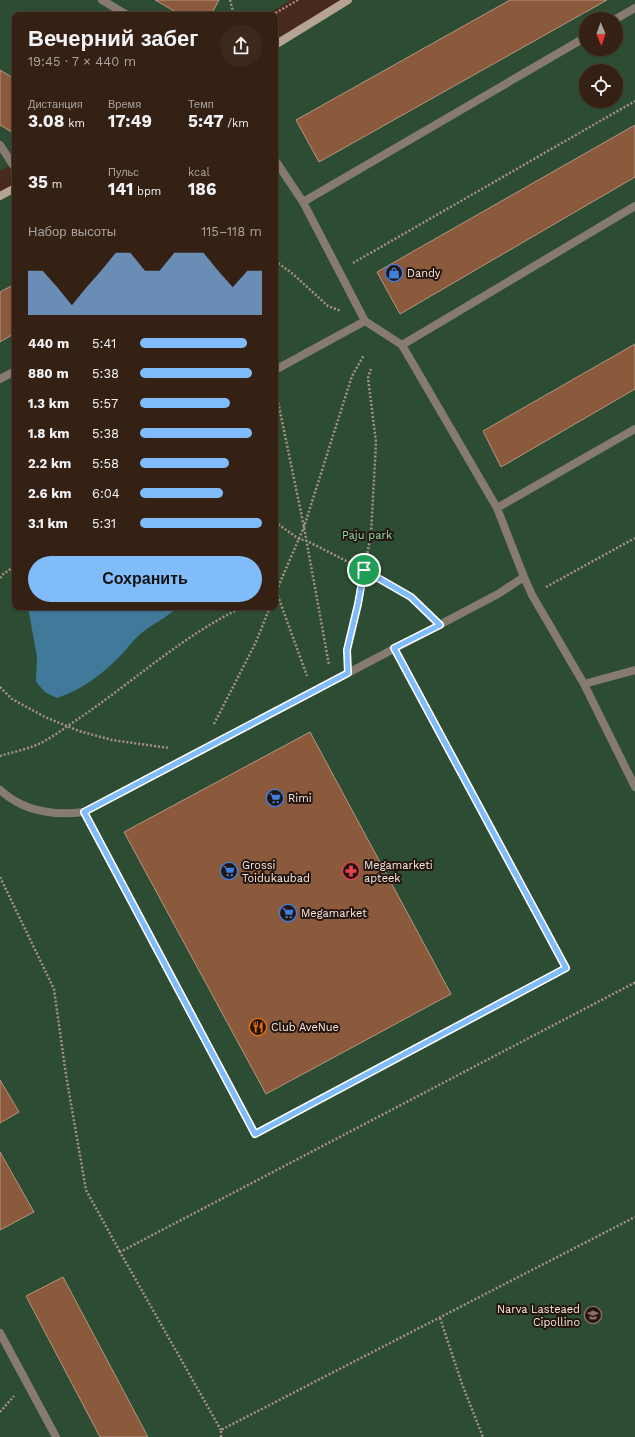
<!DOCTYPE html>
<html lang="ru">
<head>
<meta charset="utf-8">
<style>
  body { margin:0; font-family:"Work Sans",sans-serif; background:#3d281d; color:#f1f3f6; height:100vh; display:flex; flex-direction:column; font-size:15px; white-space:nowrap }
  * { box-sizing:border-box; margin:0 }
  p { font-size:13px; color:#aaa3a0 }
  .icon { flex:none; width:22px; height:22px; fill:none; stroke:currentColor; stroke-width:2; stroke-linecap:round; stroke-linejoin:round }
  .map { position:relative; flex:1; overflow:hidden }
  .drawer { position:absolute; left:12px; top:12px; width:266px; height:598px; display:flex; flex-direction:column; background:#352014; border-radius:8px; box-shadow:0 1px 3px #0004,0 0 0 1px #4f3e34 }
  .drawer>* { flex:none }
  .needle { width:26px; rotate:178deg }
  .controls { position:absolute; left:579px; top:12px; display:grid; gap:8px }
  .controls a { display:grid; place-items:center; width:44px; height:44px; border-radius:50%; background:#352014; box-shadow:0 1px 3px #0004,0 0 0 1px #4f3e34; font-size:20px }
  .pin { position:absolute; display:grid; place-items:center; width:34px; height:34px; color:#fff; margin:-17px; border:2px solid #fff; border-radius:50%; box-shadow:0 1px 4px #0007 }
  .round { display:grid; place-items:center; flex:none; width:42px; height:42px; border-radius:21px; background:#3d281d }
  .head { display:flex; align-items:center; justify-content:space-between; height:68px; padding:0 16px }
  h1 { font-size:22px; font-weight:700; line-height:30px }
  .metrics { display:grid; grid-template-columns:repeat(3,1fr); gap:6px; height:68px; padding:4px 16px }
  .metrics div { display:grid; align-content:center }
  .metrics b { font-size:17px; font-weight:700 }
  .metrics small { font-size:11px; font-weight:400 }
  .metrics p { font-size:11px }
  .chart { height:112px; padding:8px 16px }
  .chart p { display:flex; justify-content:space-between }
  .chart svg { width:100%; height:72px; margin-top:4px; fill:#81bcfa; opacity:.7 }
  .primary-button { display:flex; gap:8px; margin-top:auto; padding:8px 16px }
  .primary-button a { flex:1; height:46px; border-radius:24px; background:#81bcfa; color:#111; font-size:16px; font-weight:700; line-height:46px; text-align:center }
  ul { padding:0 16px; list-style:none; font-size:13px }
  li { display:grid; grid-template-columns:64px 48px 1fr; align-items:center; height:30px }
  li i { height:10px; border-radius:5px; background:#81bcfa }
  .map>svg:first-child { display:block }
  .green { fill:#2c4d33; fill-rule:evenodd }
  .water { fill:#41799a }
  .building { fill:#8b5a3c; stroke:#b79581 }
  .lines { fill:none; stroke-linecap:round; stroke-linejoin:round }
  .path { stroke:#a89084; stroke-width:2.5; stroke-dasharray:2 2; stroke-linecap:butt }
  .lane { stroke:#877a70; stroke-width:8 }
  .secondary { stroke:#b7a392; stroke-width:8 }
  .route-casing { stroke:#fff; stroke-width:8 }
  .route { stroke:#81bcfa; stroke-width:5 }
  .labels { text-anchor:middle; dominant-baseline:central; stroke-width:4; stroke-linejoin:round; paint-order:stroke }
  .poi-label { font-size:11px; fill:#fce9e0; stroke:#231610; text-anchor:start }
  .park-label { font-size:11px; fill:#93daa1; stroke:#231610 }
</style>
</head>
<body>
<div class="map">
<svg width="635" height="1437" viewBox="0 0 635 1437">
  <rect width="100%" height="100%" fill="#472a1b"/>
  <path class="green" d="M 0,0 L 291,0 L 266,15 L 15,15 L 15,163 L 0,171 Z
    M 354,0 L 635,0 L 635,1437 L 0,1437 L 0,192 L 15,184 L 15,607 L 275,607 L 275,43 ZM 586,19 L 616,19 L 616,49 L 586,49 ZM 586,71 L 616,71 L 616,101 L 586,101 Z"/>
  <path class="water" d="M 28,607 L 178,607 C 165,619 148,626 136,638 C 131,643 127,649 122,654 C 104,673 82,690 57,698 L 45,692 L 36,682 L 37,657 Z"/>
  <path class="building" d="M 155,0 L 219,0 L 211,15 L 181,15 Z
    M 510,0 L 607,0 L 319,162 L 296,120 Z
    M 0,70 L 15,79 L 15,134 L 0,125 Z
    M 635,125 L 635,177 L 400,314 L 377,272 Z
    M 15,284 L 15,333 L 0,342 L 0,292 Z
    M 635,344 L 635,389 L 501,467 L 483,431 Z
    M 310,732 L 451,994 L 266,1094 L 124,832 Z
    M 0,1080 L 19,1112 L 0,1123 Z
    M 0,1152 L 34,1212 L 0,1230 Z
    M 63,1277 L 148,1437 L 100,1437 L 26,1296 Z"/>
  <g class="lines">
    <path class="path" d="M 230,0 L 234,15
      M 272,15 L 298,0
      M 275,261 L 293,274 L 328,306 L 341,311
      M 353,263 L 635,101
      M 275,387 L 304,527 L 329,665
      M 275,522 L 299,539 L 307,541 L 364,570 L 411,597 L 427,613
      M 0,578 L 2,575 L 15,566
      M 546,587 L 635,538
      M 275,588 L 307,676
      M 275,594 L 304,527 L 352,376 L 364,355
      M 347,655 L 347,649 L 358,604 L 371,534 L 376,442 L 368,378 L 371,369
      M 0,687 L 12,699 L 45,717 L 79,731 L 112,740 L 169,748
      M 214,724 L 256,642 L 270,607
      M 0,756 C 13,752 28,749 41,743 C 56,735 70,724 84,715 C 136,679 187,633 243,607
      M 0,877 L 54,989 L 66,1075 L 86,1190 L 120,1252
      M 440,1318 L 462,1384 L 483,1437
      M 0,1412 L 14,1396
      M 221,1430 L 120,1252 L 634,983 L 635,984
      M 221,1437 L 221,1430 L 635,1217"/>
    <path class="lane" d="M 102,0 L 127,15
      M 616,19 L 635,8
      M 0,145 L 15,168
      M 275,160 L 303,202 L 365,321 L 402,345 L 497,508 L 524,577
      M 303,202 L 586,37
      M 402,345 L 635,206
      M 275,370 L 365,321
      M 0,379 L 15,371
      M 497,508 L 635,429
      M 584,684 L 635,787
      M 0,790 C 24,812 53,816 84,812 L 498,594 L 524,577 L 532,595 L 584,684 L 635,670
      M 84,812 L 255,1134 L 566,968 L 394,648
      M 0,1333 L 56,1437"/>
    <path class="secondary" d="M 275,45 L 348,0
      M 0,196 L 15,188"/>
  </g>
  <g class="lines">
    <defs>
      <path id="route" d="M 364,570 L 411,597 L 440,625 L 394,648 L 566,968 L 255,1134 L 84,812 L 348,673 L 347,650 L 358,604 Z"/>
    </defs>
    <use href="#route" class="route-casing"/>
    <use href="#route" class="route"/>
  </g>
  <defs>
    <symbol id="shop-ring" viewBox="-11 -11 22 22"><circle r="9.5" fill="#231610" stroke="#3f7fe0" stroke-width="1.5"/><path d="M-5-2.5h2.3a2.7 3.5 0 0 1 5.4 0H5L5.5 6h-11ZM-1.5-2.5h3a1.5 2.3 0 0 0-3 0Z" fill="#3f7fe0"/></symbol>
    <symbol id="supermarket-ring" viewBox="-11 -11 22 22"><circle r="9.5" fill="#231610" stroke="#3f7fe0" stroke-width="1.5"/><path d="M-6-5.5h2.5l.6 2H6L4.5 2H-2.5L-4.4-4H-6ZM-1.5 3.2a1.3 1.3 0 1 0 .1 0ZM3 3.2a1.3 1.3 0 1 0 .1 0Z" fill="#3f7fe0"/></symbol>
    <symbol id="pharmacy-ring" viewBox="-11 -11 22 22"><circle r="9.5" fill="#231610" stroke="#e0444e" stroke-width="1.5"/><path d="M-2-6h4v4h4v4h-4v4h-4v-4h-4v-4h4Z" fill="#e0444e"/></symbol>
    <symbol id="restaurant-ring" viewBox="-11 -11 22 22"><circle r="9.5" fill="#231610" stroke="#e8710a" stroke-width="1.5"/><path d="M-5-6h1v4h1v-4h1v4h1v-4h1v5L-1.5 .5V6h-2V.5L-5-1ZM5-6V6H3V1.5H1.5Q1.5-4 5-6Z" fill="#e8710a"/></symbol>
    <symbol id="school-ring" viewBox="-11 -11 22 22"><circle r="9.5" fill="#231610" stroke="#8d6e63" stroke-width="1.5"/><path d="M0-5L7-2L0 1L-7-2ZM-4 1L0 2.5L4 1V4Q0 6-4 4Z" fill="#8d6e63"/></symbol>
  </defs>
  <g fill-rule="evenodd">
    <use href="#shop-ring" x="384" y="263" width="20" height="20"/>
    <use href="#supermarket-ring" x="265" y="788" width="20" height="20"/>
    <use href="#supermarket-ring" x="219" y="861" width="20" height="20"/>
    <use href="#pharmacy-ring" x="341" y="861" width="20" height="20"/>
    <use href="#supermarket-ring" x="278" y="903" width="20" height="20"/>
    <use href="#restaurant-ring" x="248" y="1017" width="20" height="20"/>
    <use href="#school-ring" x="583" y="1305" width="20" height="20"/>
  </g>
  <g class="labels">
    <g class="poi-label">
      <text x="407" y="273">Dandy</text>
      <text x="288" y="798">Rimi</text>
      <text x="242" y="865">Grossi<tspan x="242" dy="13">Toidukaubad</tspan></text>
      <text x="364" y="865">Megamarketi<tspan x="364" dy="13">apteek</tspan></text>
      <text x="301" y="913">Megamarket</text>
      <text x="271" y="1027">Club AveNue</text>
      <text x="580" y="1309" text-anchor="end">Narva Lasteaed<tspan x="580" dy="13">Cipollino</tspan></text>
    </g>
    <g class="park-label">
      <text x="367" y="535">Paju park</text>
    </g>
  </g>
</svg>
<div class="controls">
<a><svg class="needle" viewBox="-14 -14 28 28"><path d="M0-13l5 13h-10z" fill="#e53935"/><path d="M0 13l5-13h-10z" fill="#aaa3a0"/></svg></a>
<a><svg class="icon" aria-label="locate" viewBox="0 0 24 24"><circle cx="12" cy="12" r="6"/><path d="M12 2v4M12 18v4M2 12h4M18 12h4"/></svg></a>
</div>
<div class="pin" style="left:364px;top:570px;background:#1e9e55"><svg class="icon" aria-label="arrive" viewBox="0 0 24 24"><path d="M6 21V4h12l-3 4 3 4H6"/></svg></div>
<section class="drawer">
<div class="head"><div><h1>Вечерний забег</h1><p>19:45 · 7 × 440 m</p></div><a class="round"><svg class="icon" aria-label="share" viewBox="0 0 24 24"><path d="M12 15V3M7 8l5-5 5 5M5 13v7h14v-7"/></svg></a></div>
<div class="metrics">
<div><p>Дистанция</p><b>3.08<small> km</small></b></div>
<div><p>Время</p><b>17:49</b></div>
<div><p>Темп</p><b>5:47<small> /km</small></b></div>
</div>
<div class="metrics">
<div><b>35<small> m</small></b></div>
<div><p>Пульс</p><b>141<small> bpm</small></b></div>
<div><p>kcal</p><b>186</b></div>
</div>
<div class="chart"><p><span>Набор высоты</span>115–118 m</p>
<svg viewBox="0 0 160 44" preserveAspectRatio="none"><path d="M0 44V17L10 17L20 27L30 38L40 27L50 17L60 6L70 6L80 17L90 17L100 6L110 6L120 6L130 17L140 27L150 17L160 17V44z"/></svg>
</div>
<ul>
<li><b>440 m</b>5:41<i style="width:88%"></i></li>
<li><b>880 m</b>5:38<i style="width:92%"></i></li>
<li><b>1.3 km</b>5:57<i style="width:74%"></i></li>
<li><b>1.8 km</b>5:38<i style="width:92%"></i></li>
<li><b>2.2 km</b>5:58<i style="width:73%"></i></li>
<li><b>2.6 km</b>6:04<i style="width:68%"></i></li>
<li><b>3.1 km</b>5:31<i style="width:100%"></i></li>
</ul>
<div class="primary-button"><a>Сохранить</a></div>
</section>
</div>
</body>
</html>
